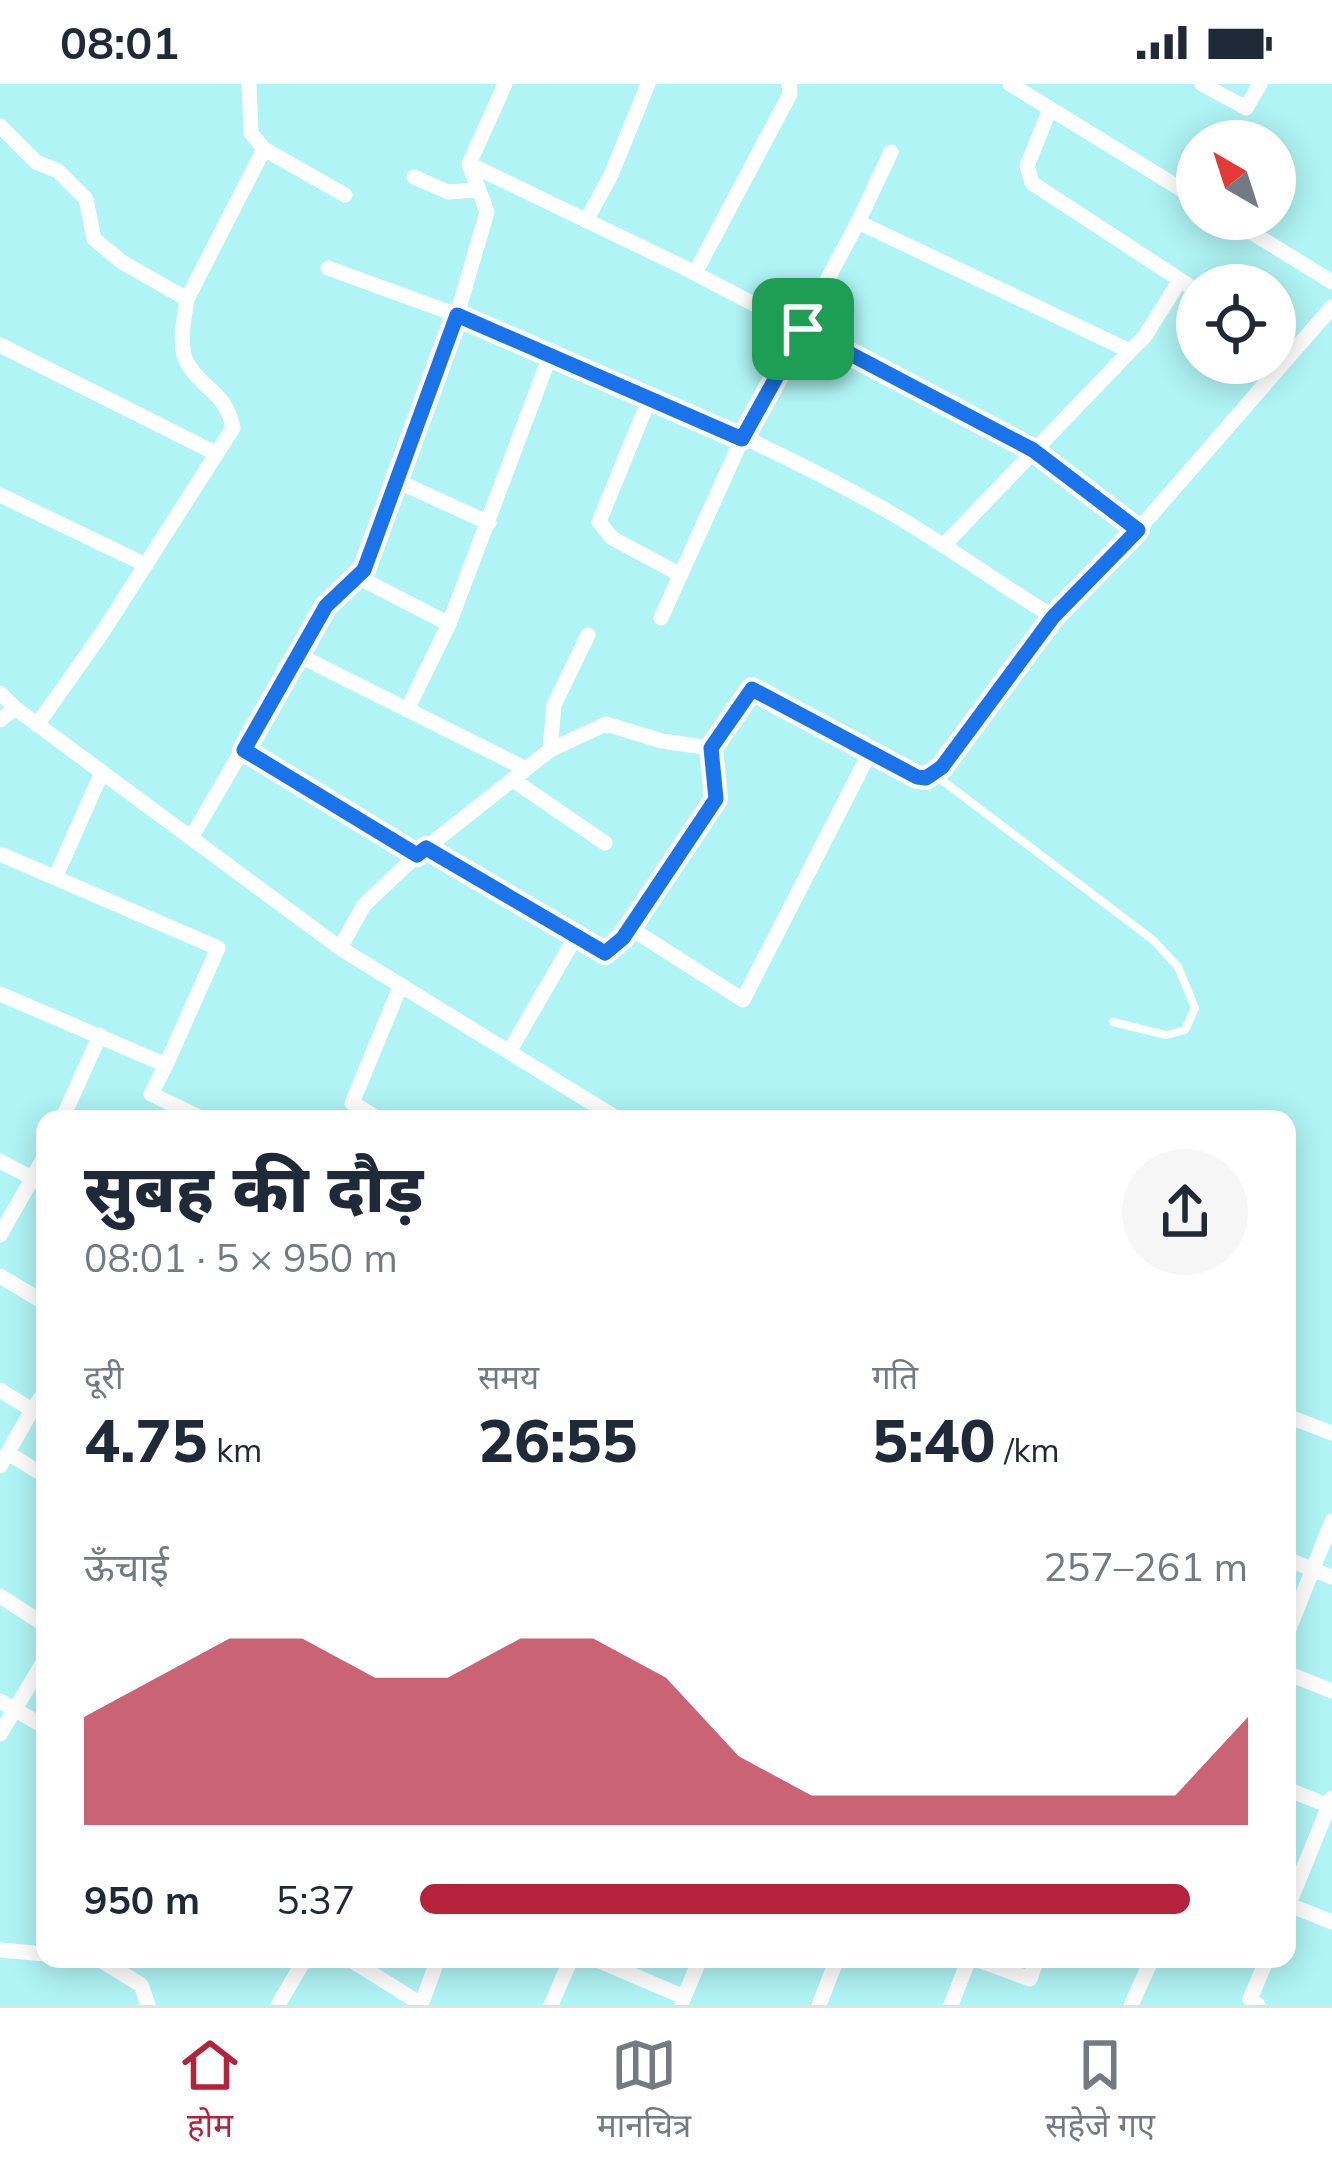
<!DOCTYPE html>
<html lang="hi">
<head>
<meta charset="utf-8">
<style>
  body { margin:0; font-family:Mulish,"Noto Sans Devanagari",sans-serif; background:#f6f6f7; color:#1f2937; height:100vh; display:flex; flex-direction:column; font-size:45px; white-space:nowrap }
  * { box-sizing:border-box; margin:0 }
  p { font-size:39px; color:#747a83 }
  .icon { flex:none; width:66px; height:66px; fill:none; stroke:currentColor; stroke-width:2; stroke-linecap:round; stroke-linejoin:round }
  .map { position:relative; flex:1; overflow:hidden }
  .side { position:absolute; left:36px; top:1026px; width:1260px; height:858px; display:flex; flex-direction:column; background:#fff; border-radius:24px; box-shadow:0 6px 30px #0003 }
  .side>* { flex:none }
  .needle { width:78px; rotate:321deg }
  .fabs { position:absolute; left:1176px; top:36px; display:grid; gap:24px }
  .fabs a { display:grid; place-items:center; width:120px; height:120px; border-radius:50%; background:#fff; box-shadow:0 6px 30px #0003; font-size:60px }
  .pin { position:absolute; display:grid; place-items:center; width:102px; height:102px; color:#fff; margin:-51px; border-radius:24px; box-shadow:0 6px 18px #0006 }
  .round { display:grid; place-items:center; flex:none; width:126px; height:126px; border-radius:63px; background:#f6f6f7 }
  .headline { display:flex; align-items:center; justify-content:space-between; height:204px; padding:0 48px }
  h1 { font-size:66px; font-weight:800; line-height:90px }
  .stats { display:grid; grid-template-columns:repeat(3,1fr); gap:18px; height:204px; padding:12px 48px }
  .stats div { display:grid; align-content:center }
  .stats b { font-size:60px; font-weight:800 }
  .stats small { font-size:33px; font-weight:400 }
  .stats p { font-size:33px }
  .chart { height:336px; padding:24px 48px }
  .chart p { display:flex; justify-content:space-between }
  .chart svg { width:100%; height:216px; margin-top:12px; fill:#b4223c; opacity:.7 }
  ul { padding:0 48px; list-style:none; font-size:39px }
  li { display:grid; grid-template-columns:192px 144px 1fr; align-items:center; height:90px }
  li i { height:30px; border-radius:15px; background:#b4223c }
  .status { display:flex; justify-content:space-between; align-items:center; height:84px; padding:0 60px; background:#fff; direction:ltr }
  .status svg { height:33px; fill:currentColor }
  .tab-bar { display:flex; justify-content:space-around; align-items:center; height:168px; border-top:3px solid #e0e1e3; background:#fff; font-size:33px; color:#747a83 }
  .tab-bar a { display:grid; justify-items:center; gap:6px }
  .tab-bar .active { color:#b4223c }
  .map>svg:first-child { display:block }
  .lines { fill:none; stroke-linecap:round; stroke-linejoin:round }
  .lane { stroke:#fff; stroke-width:8 }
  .street { stroke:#fff; stroke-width:15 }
  .route-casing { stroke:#fff; stroke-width:24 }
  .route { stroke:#1a73e8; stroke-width:15 }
</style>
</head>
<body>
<div class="status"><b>08:01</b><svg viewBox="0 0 49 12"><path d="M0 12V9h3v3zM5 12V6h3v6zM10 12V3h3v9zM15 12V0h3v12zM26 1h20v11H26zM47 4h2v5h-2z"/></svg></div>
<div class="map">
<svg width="1332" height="1921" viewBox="0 0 1332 1921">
  <rect width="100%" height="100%" fill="#b0f4f5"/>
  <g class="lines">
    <path class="lane" d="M 935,691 L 1153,856 L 1178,883 L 1195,924 L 1185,946 L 1166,951 L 1113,938"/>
    <path class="street" d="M 249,0 L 251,49 L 264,65
      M 505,0 L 469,80 L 681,182 L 1033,366 L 1138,446
      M 1010,0 L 1197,115
      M 1202,0 L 1246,24 L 1260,0
      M 1050,25 L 1027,82 L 1032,99 L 1197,207
      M 0,42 L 36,78 L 58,87 L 86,115 L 94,155 L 122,178 L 187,215 C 184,235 177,265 189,282 C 206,308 226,309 233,344 L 102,549 L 37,641
      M 469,80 L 487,128 L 457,231 C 598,289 742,346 875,420 C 937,454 993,496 1053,533
      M 414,93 L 448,108 L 479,106
      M 1230,135 L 1332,198
      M 586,137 L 611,91 L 648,0
      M 858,138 L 891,68
      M 695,189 L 790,10 L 789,0
      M 187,215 L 264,65 L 345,111
      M 0,261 L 217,370
      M 1130,267 L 1145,252 L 1180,196
      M 650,313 L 599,438 L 612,454 L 681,491
      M 397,397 L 489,439
      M 0,411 L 146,481
      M 358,493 L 449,540
      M 661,534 L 742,355 L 858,138 L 1130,267 L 945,460
      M 298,571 L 526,685
      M 0,609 L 15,624
      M 407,626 L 449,540 L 551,269
      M 0,636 L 15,624 L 340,864 L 364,821 L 417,771 L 550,666 L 606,640 L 662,657 L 711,664 L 752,605 L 917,693 L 926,694 L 942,683 L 1053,533 L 1138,446 L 1332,223
      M 244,666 L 417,771
      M 550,666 L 554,621 L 588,551
      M 513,696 L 605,759
      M 191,754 L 326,522 L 365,486 L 457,231 L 328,184
      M 426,763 L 605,869 L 623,854 L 716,715 L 711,664
      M 0,770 L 218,864 L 166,981
      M 55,794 L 102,688
      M 630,844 L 743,916 L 870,668
      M 340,864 L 618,1035
      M 0,910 L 166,981 L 151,1010 L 203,1035
      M 509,968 L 576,852
      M 62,1035 L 100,951
      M 379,1035 L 352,1019 L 400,903
      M 0,1077 L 45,1101
      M 0,1151 L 45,1072
      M 0,1192 L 45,1219
      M 0,1306 L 32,1326 L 45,1308
      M 1287,1332 L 1332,1349
      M 8,1369 L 45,1392
      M 0,1382 L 32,1326
      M 1287,1475 L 1332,1493
      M 0,1512 L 45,1541
      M 1287,1550 L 1332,1437
      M 1287,1589 L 1332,1607
      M 0,1617 L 45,1643
      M 0,1650 L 45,1575
      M 1287,1705 L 1332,1723
      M 1287,1820 L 1332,1838
      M 1287,1825 L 1332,1714
      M 0,1866 L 45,1870
      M 99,1875 L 141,1901 L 148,1921
      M 349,1875 L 421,1920
      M 595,1875 L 684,1913
      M 975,1875 L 1030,1895 L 1037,1875
      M 682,1918 L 700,1875
      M 278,1921 L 305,1875
      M 421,1921 L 438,1875
      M 551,1921 L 571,1875
      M 819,1921 L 837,1875
      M 951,1921 L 969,1875
      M 1131,1921 L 1152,1875
      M 1258,1921 L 1250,1915 L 1267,1875"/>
  </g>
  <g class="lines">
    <defs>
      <path id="route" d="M 457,231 L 742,355 L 803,245 L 1033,366 L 1138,446 L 1053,533 L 942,683 L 926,694 L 917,693 L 752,605 L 711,664 L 716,715 L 623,854 L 605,869 L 426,764 L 417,771 L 244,666 L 326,522 L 364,486 Z"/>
    </defs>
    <use href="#route" class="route-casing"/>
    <use href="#route" class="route"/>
  </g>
</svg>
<div class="fabs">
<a><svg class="needle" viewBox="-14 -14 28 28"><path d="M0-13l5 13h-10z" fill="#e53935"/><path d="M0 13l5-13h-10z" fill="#747a83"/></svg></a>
<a><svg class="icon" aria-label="locate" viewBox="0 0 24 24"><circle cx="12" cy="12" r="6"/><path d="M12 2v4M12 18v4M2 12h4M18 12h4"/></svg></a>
</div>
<div class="pin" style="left:803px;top:245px;background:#1e9e55"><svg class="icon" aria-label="arrive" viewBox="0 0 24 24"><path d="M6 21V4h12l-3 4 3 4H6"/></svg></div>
<section class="side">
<div class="headline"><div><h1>सुबह की दौड़</h1><p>08:01 · 5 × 950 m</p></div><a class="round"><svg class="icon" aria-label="share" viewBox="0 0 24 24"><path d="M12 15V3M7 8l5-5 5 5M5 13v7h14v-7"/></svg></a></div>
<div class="stats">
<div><p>दूरी</p><b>4.75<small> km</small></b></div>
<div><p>समय</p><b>26:55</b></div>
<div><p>गति</p><b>5:40<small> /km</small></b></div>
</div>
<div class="chart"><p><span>ऊँचाई</span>257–261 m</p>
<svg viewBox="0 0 160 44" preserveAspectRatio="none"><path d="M0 44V22L10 14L20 6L30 6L40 14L50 14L60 6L70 6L80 14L90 30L100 38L110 38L120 38L130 38L140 38L150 38L160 22V44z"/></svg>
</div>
<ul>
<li><b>950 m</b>5:37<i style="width:93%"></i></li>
</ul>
</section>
</div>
<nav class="tab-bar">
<a class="active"><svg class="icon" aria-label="home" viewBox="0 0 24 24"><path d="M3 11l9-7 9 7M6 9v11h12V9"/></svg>होम</a>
<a><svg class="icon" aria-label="map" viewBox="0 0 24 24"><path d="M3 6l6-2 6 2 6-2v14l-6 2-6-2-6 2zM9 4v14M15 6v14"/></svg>मानचित्र</a>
<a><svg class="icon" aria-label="saved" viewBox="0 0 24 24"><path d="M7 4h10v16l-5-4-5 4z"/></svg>सहेजे गए</a>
</nav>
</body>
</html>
